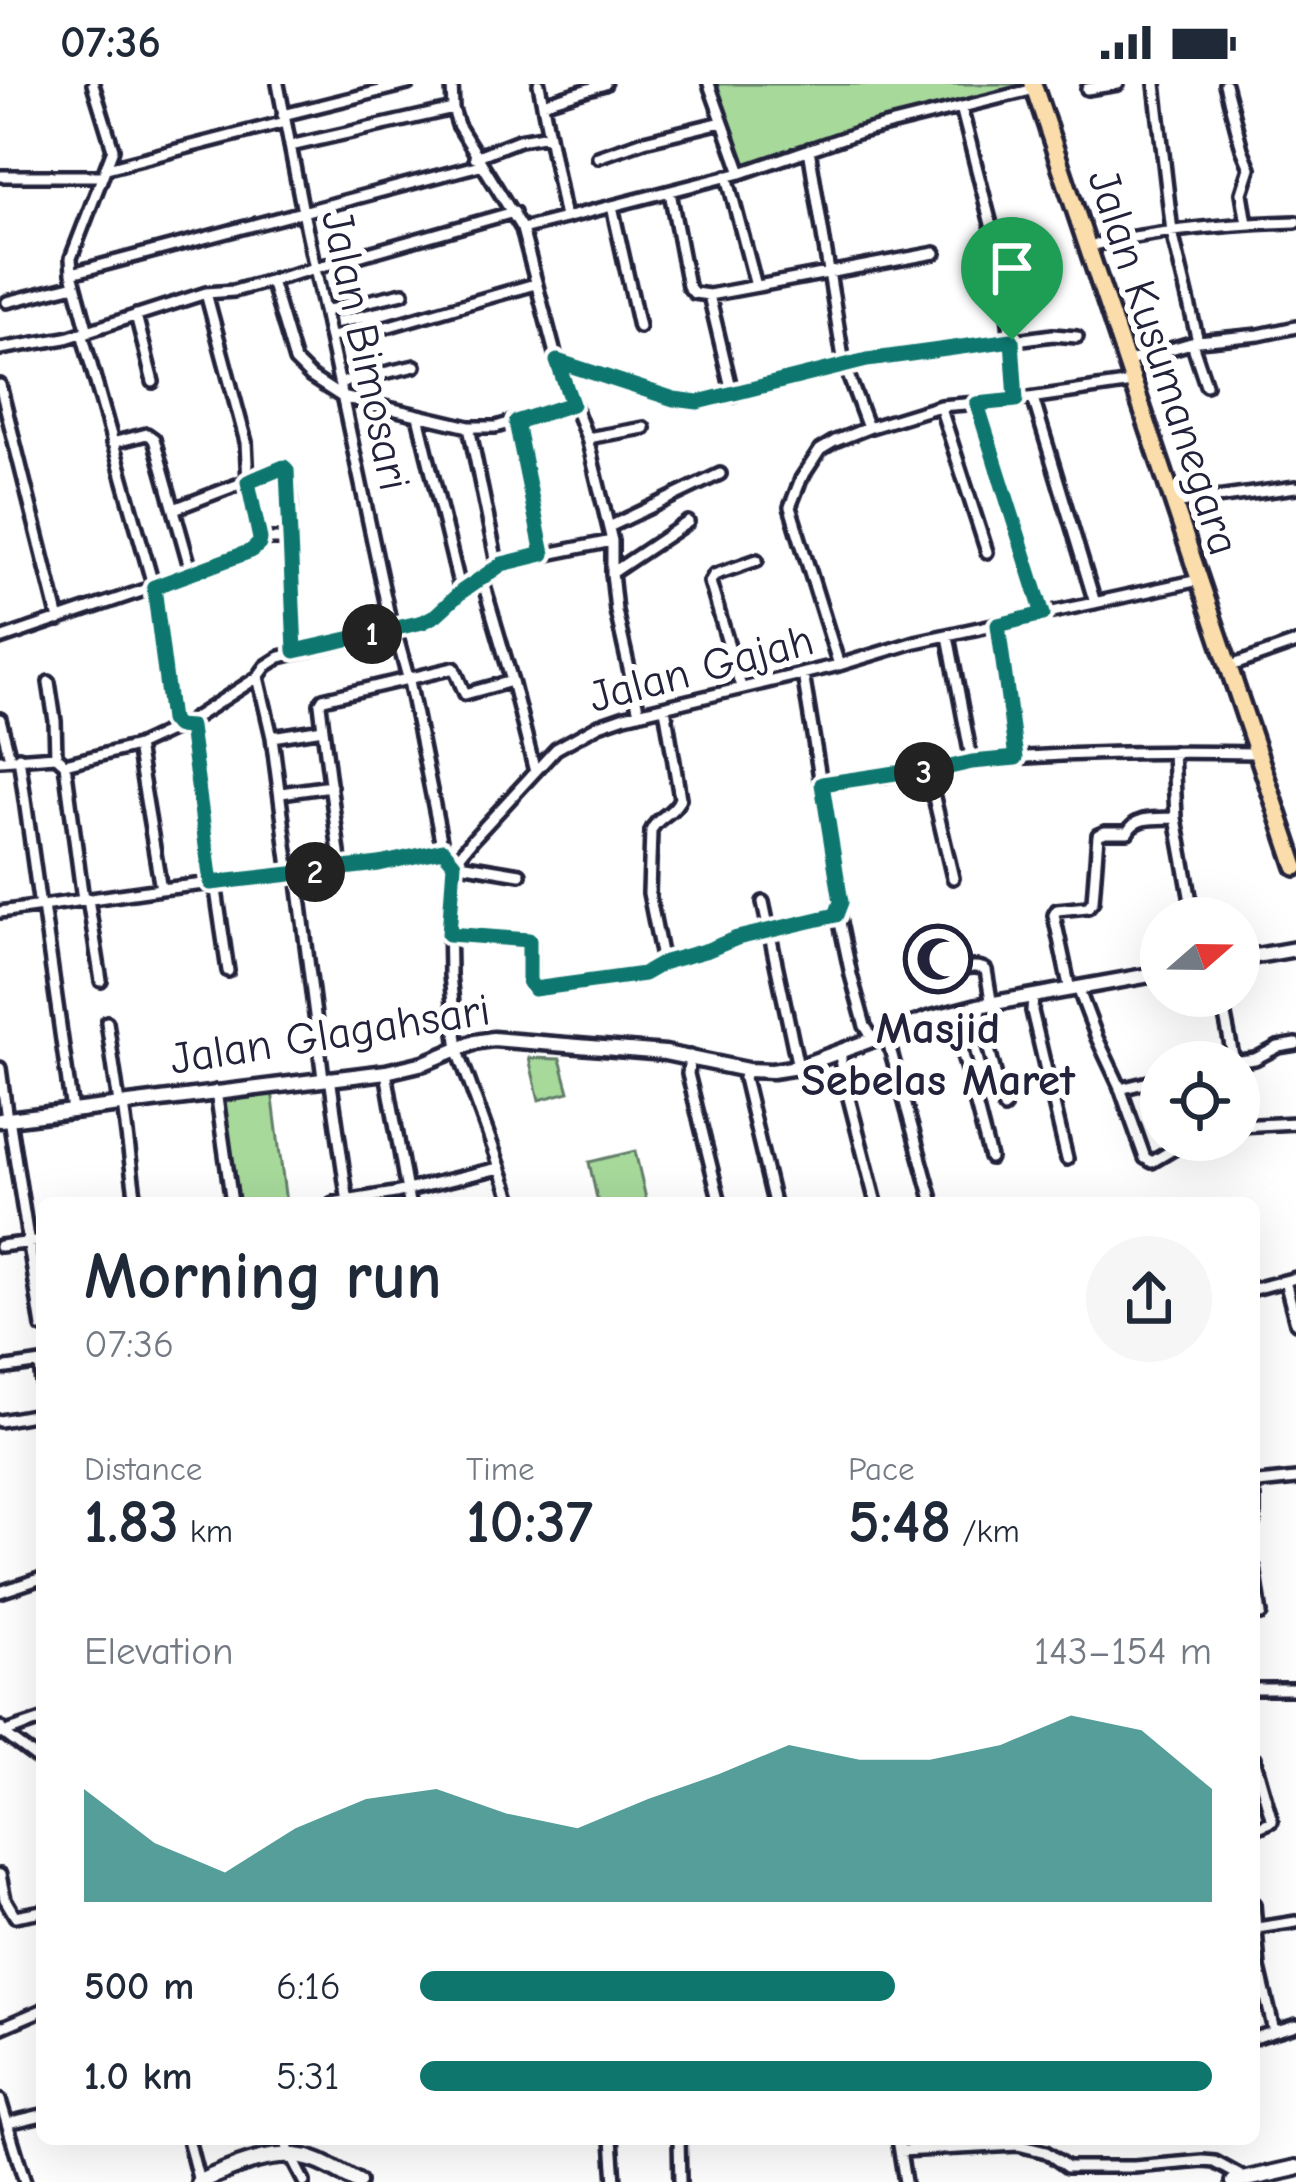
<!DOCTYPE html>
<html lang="en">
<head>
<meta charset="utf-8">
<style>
  body { margin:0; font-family:"Comic Neue",sans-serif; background:#f6f6f7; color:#1f2937; height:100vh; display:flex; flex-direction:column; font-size:45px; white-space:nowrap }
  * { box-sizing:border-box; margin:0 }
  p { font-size:39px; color:#747a83 }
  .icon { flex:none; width:66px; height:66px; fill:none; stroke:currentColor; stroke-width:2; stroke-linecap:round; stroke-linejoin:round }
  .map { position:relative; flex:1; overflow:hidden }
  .panel { position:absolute; left:36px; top:1113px; width:1224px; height:948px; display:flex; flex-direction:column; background:#fff; border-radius:18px; box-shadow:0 12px 48px #0002 }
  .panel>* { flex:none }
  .needle { width:78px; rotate:70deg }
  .controls { position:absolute; left:1140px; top:813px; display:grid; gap:24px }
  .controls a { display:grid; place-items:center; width:120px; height:120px; border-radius:50%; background:#fff; box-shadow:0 12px 48px #0002; font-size:60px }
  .pin { position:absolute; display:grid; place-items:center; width:102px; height:102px; color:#fff; margin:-123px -51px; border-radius:50% 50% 50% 0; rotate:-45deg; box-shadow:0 0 12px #0007 }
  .pin .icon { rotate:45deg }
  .km { position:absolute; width:60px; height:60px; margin:-30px; border-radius:50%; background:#222; color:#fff; font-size:33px; line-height:60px; text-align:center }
  .round { display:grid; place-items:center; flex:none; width:126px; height:126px; border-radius:63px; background:#f6f6f7 }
  .summary { display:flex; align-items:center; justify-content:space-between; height:204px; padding:0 48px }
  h1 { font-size:66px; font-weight:700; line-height:90px }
  .figures { display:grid; grid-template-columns:repeat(3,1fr); gap:18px; height:204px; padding:12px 48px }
  .figures div { display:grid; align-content:center }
  .figures b { font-size:60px; font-weight:700 }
  .figures small { font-size:33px; font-weight:400 }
  .figures p { font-size:33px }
  .chart { height:336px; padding:24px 48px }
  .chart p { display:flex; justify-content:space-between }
  .chart svg { width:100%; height:216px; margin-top:12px; fill:#0f766e; opacity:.7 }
  ul { padding:0 48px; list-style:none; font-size:39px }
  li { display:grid; grid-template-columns:192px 144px 1fr; align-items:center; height:90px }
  li i { height:30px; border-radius:15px; background:#0f766e }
  .status { display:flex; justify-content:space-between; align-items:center; height:84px; padding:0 60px; background:#fff; direction:ltr }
  .status svg { height:33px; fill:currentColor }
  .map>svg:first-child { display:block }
  .green { fill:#a7d99b; stroke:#647e6b; stroke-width:3 }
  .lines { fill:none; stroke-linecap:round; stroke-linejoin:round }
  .minor-casing { stroke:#22223b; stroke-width:18 }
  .tertiary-casing { stroke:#22223b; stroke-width:21 }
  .secondary-casing { stroke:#22223b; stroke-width:22 }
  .primary-casing { stroke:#22223b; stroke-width:24 }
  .minor { stroke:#fff; stroke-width:9 }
  .tertiary { stroke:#fff; stroke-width:12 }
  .secondary { stroke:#fff; stroke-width:14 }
  .primary { stroke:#faddab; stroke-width:15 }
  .route-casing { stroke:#fff; stroke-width:24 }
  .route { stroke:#0f766e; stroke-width:15 }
  .labels { text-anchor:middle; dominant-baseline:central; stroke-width:12; stroke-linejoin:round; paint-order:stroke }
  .street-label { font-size:45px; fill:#22223b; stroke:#fff }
  .poi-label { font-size:45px; font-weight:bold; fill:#22223b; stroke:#fff }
</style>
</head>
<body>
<div class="status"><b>07:36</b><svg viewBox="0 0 49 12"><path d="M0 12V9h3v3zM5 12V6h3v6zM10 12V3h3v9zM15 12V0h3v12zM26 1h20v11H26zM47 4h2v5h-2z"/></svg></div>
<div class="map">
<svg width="1296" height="2098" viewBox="0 0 1296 2098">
  <rect width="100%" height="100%" fill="#fff"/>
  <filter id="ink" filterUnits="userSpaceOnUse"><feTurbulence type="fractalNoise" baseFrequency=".00833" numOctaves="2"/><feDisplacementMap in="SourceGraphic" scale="24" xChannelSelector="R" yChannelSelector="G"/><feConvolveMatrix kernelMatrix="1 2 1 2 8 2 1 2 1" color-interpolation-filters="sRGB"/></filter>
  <g filter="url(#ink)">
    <path class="green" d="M 709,0 L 1024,0 L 1026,6 L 741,89 L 732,79 Z
      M 529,974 L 560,975 L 569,1008 L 539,1016 Z
      M 272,1007 L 286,1119 L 236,1119 L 220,1020 L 233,1012 Z
      M 635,1067 L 647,1119 L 598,1119 L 589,1078 Z"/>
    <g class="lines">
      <defs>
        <path id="minor" d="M 278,0 L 303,128 L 392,546
          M 452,0 L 453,25 L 458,41 L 522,145 L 557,277 L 587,354 L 612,457 L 612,489 L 616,527 L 639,629
          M 539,0 L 565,134
          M 709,0 L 741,89
          M 1155,0 L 1172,148 L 1198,257
          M 1225,0 L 1242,65 L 1250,84 L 1242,109 L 1247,140
          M 1087,5 L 1118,0
          M 543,19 L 605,0
          M 961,23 L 1005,195 L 1016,316
          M 283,31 L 408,0
          M 290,62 L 453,25
          M 809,65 L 844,280 L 868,344
          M 475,73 L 519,56 L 549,51
          M 598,73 L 644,57 L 722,38
          M 107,84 L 285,38
          M 0,92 L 103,92
          M 727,92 L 756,202
          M 670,108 L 688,202 L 694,209 L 709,211 L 935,169
          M 612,122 L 639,243
          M 522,145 L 741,89 L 857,49 L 1035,5
          M 1088,162 C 1156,147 1226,140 1296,138
          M 72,189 L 480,81
          M 271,197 L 295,277 L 311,293 L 342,313 L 469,343 L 496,343 L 572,319
          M 206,209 L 246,358 L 248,398 L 260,455 L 289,455 L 295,567
          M 709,211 L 733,312
          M 7,218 L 75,201
          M 325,227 L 403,209
          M 136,231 L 153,298
          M 88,248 L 72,189 L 71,174 L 113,65 L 93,0
          M 82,249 L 154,504 L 171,636 L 178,643 L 190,643
          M 331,253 L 386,243 L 535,200
          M 1192,259 L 1206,301
          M 0,265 L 66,254 L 206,209 L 234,207 L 514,128
          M 557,277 L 674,315 L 698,318 L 867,276 L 1053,251 L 1077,253
          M 1126,278 L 1198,257 L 1259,251 L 1296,243
          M 339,299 L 415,282
          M 0,301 L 59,536
          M 1033,314 L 1095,519
          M 977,319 L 1043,530
          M 940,322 L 987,468
          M 418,332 L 461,508
          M 516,338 L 543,470
          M 469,343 L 498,484
          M 587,354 L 644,344
          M 112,359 L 147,350 L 154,355 L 192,490
          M 1173,420 L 1296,403
          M 174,425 L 284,383 C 293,403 291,432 289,455
          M 609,443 L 720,390
          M 612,489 L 688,438
          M 482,495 L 512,597
          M 998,541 L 1016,675
          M 395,546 L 409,597 L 443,766 L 447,770
          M 948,552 L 972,678
          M 0,555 L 192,490 L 251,467 L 259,461 L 260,455
          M 839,581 L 790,423 L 801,395 L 820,366 L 835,357 L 868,344 L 940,322 L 1016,316 L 1132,299
          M 1228,583 L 1296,559
          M 803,590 L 839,810 L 838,829 L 851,891 L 865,942 L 874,956
          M 258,593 L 272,653 L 290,791
          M 49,598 L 55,637 L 56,672
          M 741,603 L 710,498 L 714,491 L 757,476
          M 0,635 L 10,674
          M 272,653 L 323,645
          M 137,662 L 161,805
          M 1173,668 L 1176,734 L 1194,834
          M 19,673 L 40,823
          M 0,676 L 56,672 L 65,680 L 83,816
          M 65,680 L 137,662 L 178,643
          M 928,688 L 953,794
          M 822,701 C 856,695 889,691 924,688 C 942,687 960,679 978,677 C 1070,668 1164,667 1257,669
          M 281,709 L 331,702
          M 454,779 L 520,790
          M 341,784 L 323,645 L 320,620 L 323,615 L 454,584 L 465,610 L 512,597 L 535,688
          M 297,790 L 323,994
          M 211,799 L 190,643 L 193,635 L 258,593 L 266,582 L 280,573 L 423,538 L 436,531 L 461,508 L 508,478 L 612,457
          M 215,799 L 228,887
          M 88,815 L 101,897
          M 763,818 L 798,983
          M 43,822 L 72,1027
          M 0,828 L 161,805 L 379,780 L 443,766
          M 449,850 L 527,855 L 531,861 L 529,897 L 536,905 L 647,890 L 665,878 L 708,866 L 737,854 L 831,833 L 838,829
          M 663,879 L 649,809 L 651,747 C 657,732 675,730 680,714 L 665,624
          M 949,888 C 961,886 975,879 986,886 L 991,916 L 997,918
          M 1078,904 L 1097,954 L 1119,1001 L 1145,1074 L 1152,1078 L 1189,1056
          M 1070,906 L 1054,831 L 1057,826 L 1088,823 L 1093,817 L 1098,751 L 1105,748 L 1128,748 C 1136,731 1158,735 1176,734
          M 1033,912 L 1032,927 L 1067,1075
          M 1221,912 L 1234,977
          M 978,922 L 1004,1024
          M 952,929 L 990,1074
          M 107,938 L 119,1020
          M 886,950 L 933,1119
          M 841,969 L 841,983 L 876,1119
          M 690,972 L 688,990 L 720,1119
          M 1232,978 L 1255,975 L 1278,963 L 1296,960
          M 0,984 L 7,1035
          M 747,986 L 744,994 L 774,1119
          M 386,988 L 409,1119
          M 330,993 L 348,1119
          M 1120,1005 L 1161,995
          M 216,1007 L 232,1119
          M 123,1020 L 136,1119
          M 9,1034 L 42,1243
          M 1239,1042 L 1296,1039
          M 333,1119 L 395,1109 L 499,1084
          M 513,1119 L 458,967 L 450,891 L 449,827 L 454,779 L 473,755 L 556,665 L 599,641 L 625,632 L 839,581 L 915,558 L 1199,496
          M 0,1162 L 42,1157
          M 1285,1197 L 1296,1239
          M 1254,1205 L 1296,1194
          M 40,1280 L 42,1299
          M 0,1285 L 42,1279
          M 0,1337 L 33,1331
          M 1254,1404 L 1258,1399 L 1296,1395
          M 1254,1414 L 1254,1438
          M 1254,1483 L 1261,1530
          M 0,1508 L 42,1494
          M 1254,1605 L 1296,1605
          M 0,1643 L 3,1649 L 42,1678
          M 0,1650 L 42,1636
          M 1254,1674 L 1272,1737 L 1254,1745
          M 0,1791 L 5,1815
          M 5,1815 L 15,1832 L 42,1827
          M 1254,1820 L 1259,1884 L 1274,1947
          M 1257,1844 L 1296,1838
          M 0,1944 L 42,1926
          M 1254,1954 L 1296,1941
          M 0,2016 L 25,2098
          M 8,2039 L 42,2031
          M 188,2055 L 199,2098
          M 285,2055 L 290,2071 L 304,2098
          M 612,2055 L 615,2098
          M 679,2055 L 680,2098
          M 898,2055 L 905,2098
          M 900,2067 L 1018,2061 L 1046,2068 L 1067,2083 L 1134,2083 L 1203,2077 L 1215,2078 L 1246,2095"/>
        <path id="tertiary" d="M 1239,875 L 1296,865
          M 0,1036 L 386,988 L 424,979 L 475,958 L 493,955 L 665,969 L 747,986 L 772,987 L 798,983 L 928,935 L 978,922 L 1161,889"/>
        <path id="secondary" d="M 199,2098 C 233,2083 276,2063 314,2076 C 329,2081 344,2091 358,2098
          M 1234,2098 L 1296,2084"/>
        <path id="primary" d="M 1033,0 L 1296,783"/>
      </defs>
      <use href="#minor" class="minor-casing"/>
      <use href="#tertiary" class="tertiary-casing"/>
      <use href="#secondary" class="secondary-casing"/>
      <use href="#primary" class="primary-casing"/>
      <use href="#minor" class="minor"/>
      <use href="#tertiary" class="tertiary"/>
      <use href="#secondary" class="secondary"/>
      <use href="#primary" class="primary"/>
    </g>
  </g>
  <g class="lines" filter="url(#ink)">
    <defs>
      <path id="route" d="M 1012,256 L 1016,316 L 977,320 L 1043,530 L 998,541 L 1016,674 L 972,678 L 928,688 L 896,689 L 822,700 L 841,818 L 836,831 L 737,854 L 708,866 L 665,878 L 644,890 L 534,905 L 529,897 L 529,856 L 449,850 L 454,779 L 443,766 L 379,780 L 211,799 L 190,643 L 176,642 L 171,636 L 154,503 L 251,467 L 259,460 L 260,455 L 248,398 L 284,383 L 287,386 L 295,567 L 423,538 L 436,531 L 461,508 L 502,480 L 543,470 L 516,338 L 572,320 L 557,277 L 674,315 L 698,318 L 867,276 Z"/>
    </defs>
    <use href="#route" class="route-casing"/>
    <use href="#route" class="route"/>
  </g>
  <defs>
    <symbol id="mosque-ring" viewBox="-11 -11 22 22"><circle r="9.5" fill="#fff" stroke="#22223b" stroke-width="1.5"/><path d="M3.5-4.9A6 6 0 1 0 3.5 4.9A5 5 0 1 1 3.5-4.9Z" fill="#22223b"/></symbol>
  </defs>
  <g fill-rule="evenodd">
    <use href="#mosque-ring" x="900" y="837" width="76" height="76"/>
  </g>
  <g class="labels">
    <g class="street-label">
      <text transform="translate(366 266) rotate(78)">Jalan Bimosari</text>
      <text transform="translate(1164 278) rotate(72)">Jalan Kusumanegara</text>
      <text transform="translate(701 584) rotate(-15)">Jalan Gajah</text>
      <text transform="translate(330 950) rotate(-9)">Jalan Glagahsari</text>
    </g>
    <g class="poi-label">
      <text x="938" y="944">Masjid<tspan x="938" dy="52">Sebelas Maret</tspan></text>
    </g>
  </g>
</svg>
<div class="controls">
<a><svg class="needle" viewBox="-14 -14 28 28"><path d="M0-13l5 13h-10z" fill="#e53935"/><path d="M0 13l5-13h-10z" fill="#747a83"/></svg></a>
<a><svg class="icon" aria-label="locate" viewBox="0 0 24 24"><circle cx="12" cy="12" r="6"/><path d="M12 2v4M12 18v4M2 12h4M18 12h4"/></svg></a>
</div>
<div class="pin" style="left:1012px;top:256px;background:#1e9e55"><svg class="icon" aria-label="arrive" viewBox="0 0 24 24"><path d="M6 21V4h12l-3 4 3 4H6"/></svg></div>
<b class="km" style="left:372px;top:550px">1</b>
<b class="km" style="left:315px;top:788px">2</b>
<b class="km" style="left:924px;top:688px">3</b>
<section class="panel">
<div class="summary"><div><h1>Morning run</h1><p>07:36</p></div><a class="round"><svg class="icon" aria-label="share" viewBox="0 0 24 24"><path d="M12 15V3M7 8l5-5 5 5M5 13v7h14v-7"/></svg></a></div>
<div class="figures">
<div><p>Distance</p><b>1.83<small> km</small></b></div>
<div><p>Time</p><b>10:37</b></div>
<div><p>Pace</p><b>5:48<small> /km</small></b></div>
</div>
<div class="chart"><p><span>Elevation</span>143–154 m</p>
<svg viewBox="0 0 160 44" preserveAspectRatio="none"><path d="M0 44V21L10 32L20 38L30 29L40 23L50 21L60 26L70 29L80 23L90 18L100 12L110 15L120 15L130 12L140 6L150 9L160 21V44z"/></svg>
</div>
<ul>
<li><b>500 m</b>6:16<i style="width:60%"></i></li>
<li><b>1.0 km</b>5:31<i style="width:100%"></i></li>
</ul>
</section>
</div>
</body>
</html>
